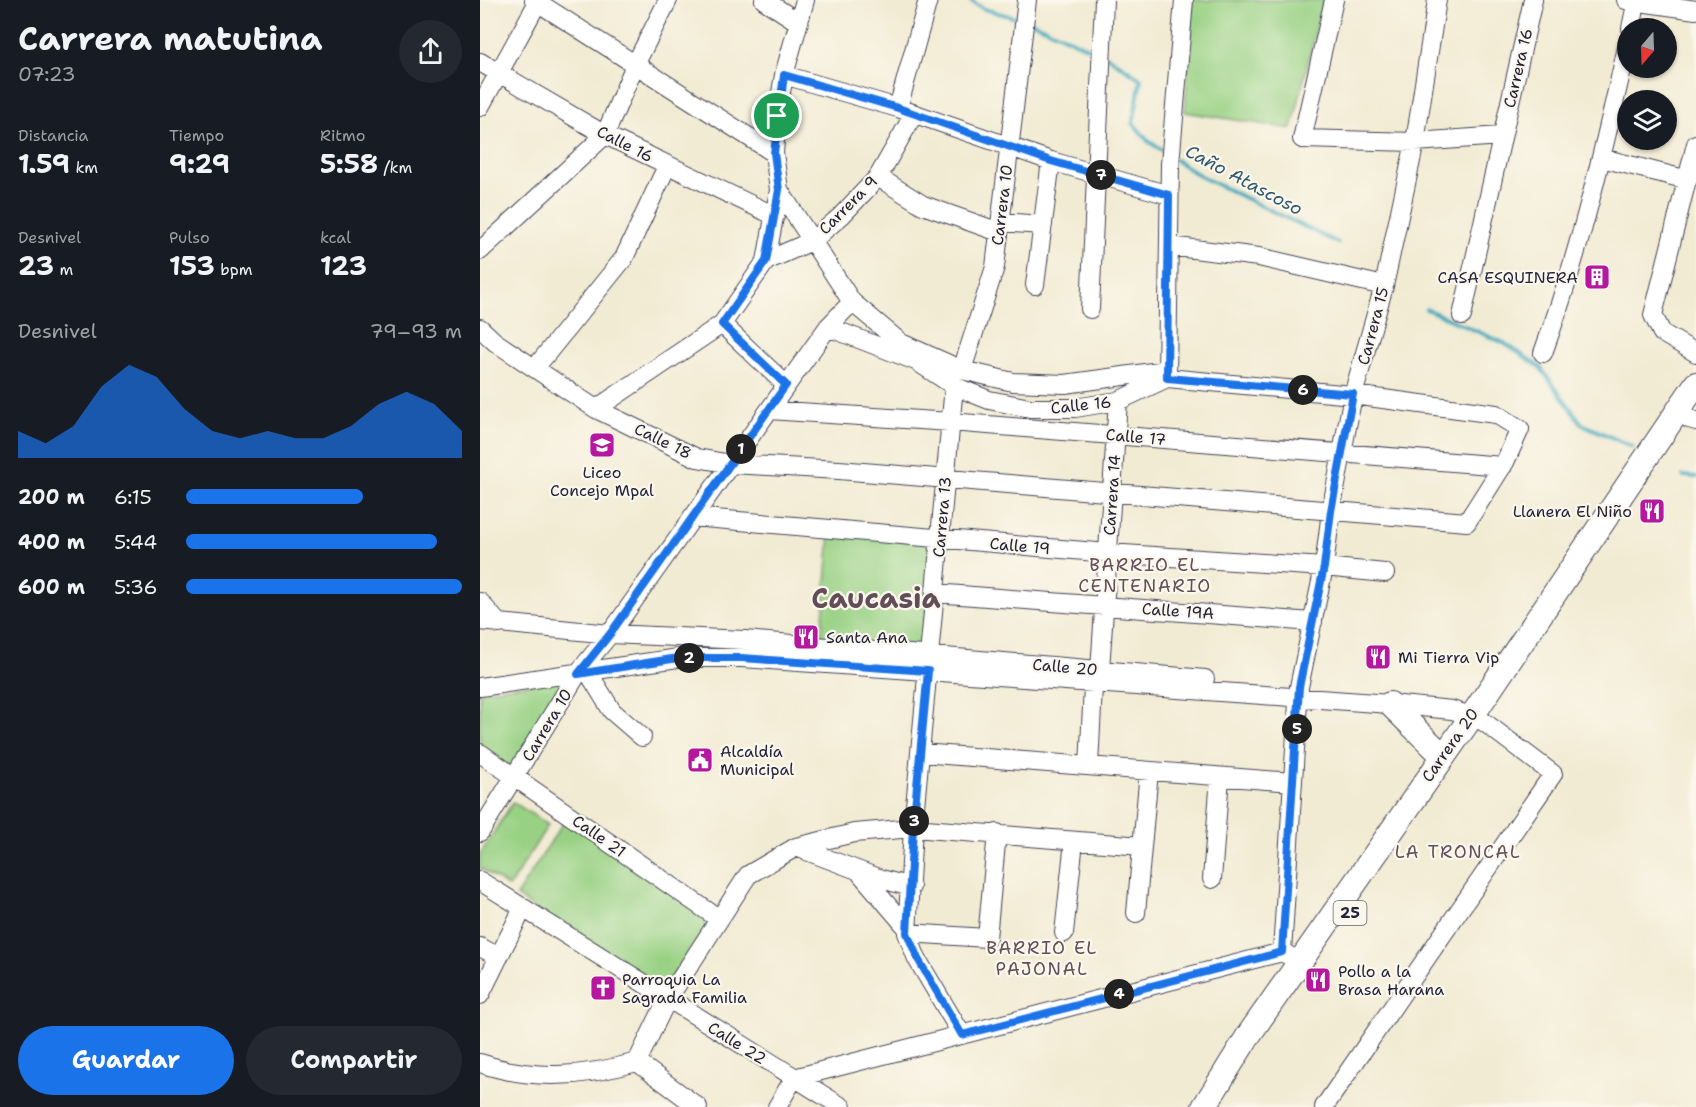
<!DOCTYPE html>
<html lang="es">
<head>
<meta charset="utf-8">
<style>
  body { margin:0; font-family:"Shantell Sans",sans-serif; background:#242831; color:#f1f3f6; height:100vh; display:flex; flex-direction:column; font-size:22px; white-space:nowrap }
  * { box-sizing:border-box; margin:0 }
  p { font-size:20px; color:#9ea1a6 }
  .icon { flex:none; width:33px; height:33px; fill:none; stroke:currentColor; stroke-width:2; stroke-linecap:round; stroke-linejoin:round }
  .map { position:relative; flex:1; overflow:hidden }
  .side { display:flex; flex-direction:column; background:#171b24; width:480px }
  .side>* { flex:none }
  .needle { width:39px; rotate:199deg }
  .fabs { position:absolute; left:1137px; top:18px; display:grid; gap:12px }
  .fabs a { display:grid; place-items:center; width:60px; height:60px; border-radius:50%; background:#171b24; box-shadow:0 2px 4px #0004; font-size:30px }
  .pin { position:absolute; display:grid; place-items:center; width:51px; height:51px; color:#fff; margin:-26px; border:3px solid #fff; border-radius:50%; box-shadow:0 2px 6px #0007 }
  .km { position:absolute; width:30px; height:30px; margin:-15px; border-radius:50%; background:#222; color:#fff; font-size:16px; line-height:30px; text-align:center }
  .round { display:grid; place-items:center; flex:none; width:63px; height:63px; border-radius:32px; background:#242831 }
  .headline { display:flex; align-items:center; justify-content:space-between; height:102px; padding:0 18px }
  h1 { font-size:33px; font-weight:700; line-height:45px }
  .metrics { display:grid; grid-template-columns:repeat(3,1fr); gap:9px; height:102px; padding:6px 18px }
  .metrics div { display:grid; align-content:center }
  .metrics b { font-size:26px; font-weight:700 }
  .metrics small { font-size:16px; font-weight:400 }
  .metrics p { font-size:16px }
  .chart { height:168px; padding:12px 18px }
  .chart p { display:flex; justify-content:space-between }
  .chart svg { width:100%; height:108px; margin-top:6px; fill:#1a73e8; opacity:.7 }
  .cta { display:flex; gap:12px; margin-top:auto; padding:12px 18px }
  .cta a { flex:1; height:69px; border-radius:36px; background:#1a73e8; color:#fff; font-size:24px; font-weight:700; line-height:69px; text-align:center }
  .cta a+a { background:#242831; color:#f1f3f6 }
  ul { padding:0 18px; list-style:none; font-size:20px }
  li { display:grid; grid-template-columns:96px 72px 1fr; align-items:center; height:45px }
  li i { height:15px; border-radius:8px; background:#1a73e8 }
  main { display:flex; flex:1; min-height:0 }
  .map>svg:first-child { display:block }
  .green { fill:#99d184; stroke:#5e7a60; stroke-width:1.5 }
  .lines { fill:none; stroke-linecap:round; stroke-linejoin:round }
  .stream { stroke:#3faabf; stroke-width:4 }
  .minor-casing { stroke:#414052; stroke-width:20 }
  .major-casing { stroke:#414052; stroke-width:26 }
  .minor { stroke:#fff; stroke-width:18 }
  .major { stroke:#fff; stroke-width:24 }
  .route-casing { stroke:#fff; stroke-width:12 }
  .route { stroke:#1a73e8; stroke-width:8 }
  .labels { text-anchor:middle; dominant-baseline:central; stroke-width:4.5; stroke-linejoin:round; paint-order:stroke }
  .shield { fill:#fbf7ec; stroke:#636270; stroke-width:1.5 }
  .shield-label { font-size:15px; font-weight:bold; fill:#22223b }
  .street-label { font-size:16px; fill:#22223b; stroke:#fbf7ec }
  .poi-label { font-size:16px; fill:#22223b; stroke:#fbf7ec; text-anchor:start }
  .water-label { font-size:18px; font-style:italic; fill:#2e5870; stroke:#fbf7ec }
  .neighbourhood-label { font-size:18px; letter-spacing:1.5px; fill:#624d58; stroke:#fbf7ec }
  .town-label { font-size:28px; font-weight:bold; fill:#624d58; stroke:#fbf7ec }
</style>
</head>
<body>
<main>
<section class="side">
<div class="headline"><div><h1>Carrera matutina</h1><p>07:23</p></div><a class="round"><svg class="icon" aria-label="share" viewBox="0 0 24 24"><path d="M12 15V3M7 8l5-5 5 5M5 13v7h14v-7"/></svg></a></div>
<div class="metrics">
<div><p>Distancia</p><b>1.59<small> km</small></b></div>
<div><p>Tiempo</p><b>9:29</b></div>
<div><p>Ritmo</p><b>5:58<small> /km</small></b></div>
</div>
<div class="metrics">
<div><p>Desnivel</p><b>23<small> m</small></b></div>
<div><p>Pulso</p><b>153<small> bpm</small></b></div>
<div><p>kcal</p><b>123</b></div>
</div>
<div class="chart"><p><span>Desnivel</span>79–93 m</p>
<svg viewBox="0 0 160 44" preserveAspectRatio="none"><path d="M0 44V33L10 38L20 31L30 15L40 6L50 11L60 24L70 33L80 36L90 33L100 36L110 36L120 31L130 22L140 17L150 22L160 33V44z"/></svg>
</div>
<ul>
<li><b>200 m</b>6:15<i style="width:64%"></i></li>
<li><b>400 m</b>5:44<i style="width:91%"></i></li>
<li><b>600 m</b>5:36<i style="width:100%"></i></li>
</ul>
<div class="cta"><a>Guardar</a><a>Compartir</a></div>
</section>
<div class="map">
<svg width="1216" height="1107" viewBox="0 0 1216 1107">
  <rect width="100%" height="100%" fill="#fbf7ec"/>
  <filter id="ink" filterUnits="userSpaceOnUse"><feTurbulence type="fractalNoise" baseFrequency=".0167" numOctaves="2"/><feDisplacementMap in="SourceGraphic" scale="12" xChannelSelector="R" yChannelSelector="G"/><feConvolveMatrix kernelMatrix="1 2 1 2 8 2 1 2 1" color-interpolation-filters="sRGB"/></filter>
  <filter id="wash" filterUnits="userSpaceOnUse"><feTurbulence type="fractalNoise" baseFrequency=".008" numOctaves="4" result="noise"/><feDisplacementMap in="SourceGraphic" scale="24" xChannelSelector="R" yChannelSelector="G"/><feGaussianBlur stdDeviation="1.35" result="paint"/><feColorMatrix in="noise" values="0 0 0 0 0 0 0 0 0 0 0 0 0 0 0 0 0 1.4 0 .05"/><feComposite in="paint" operator="in"/></filter>
  <g filter="url(#wash)">
    <rect width="100%" height="100%" fill="#f2ebd3"/>
    <path class="green" d="M 712,0 L 843,0 L 812,129 L 705,112 Z
      M 350,534 L 452,543 L 443,650 L 341,642 Z
      M 91,678 L 34,773 L 0,748 L 0,691 Z
      M 33,802 L 68,825 L 29,887 L 0,868 L 0,854 Z
      M 86,818 L 233,918 L 181,993 L 36,896 Z"/>
    <g class="lines">
      <path class="stream" d="M 489,0 L 504,9 L 540,19
        M 550,21 L 617,52
        M 627,56 L 661,79 L 653,123 L 668,141 L 685,152
        M 696,160 L 722,177 L 858,243
        M 946,309 L 1024,343 L 1060,367 L 1102,424 L 1153,447
        M 1203,476 L 1216,477"/>
    </g>
  </g>
  <g filter="url(#ink)">
    <g class="lines">
      <defs>
        <path id="minor" d="M 54,0 L 294,153
          M 284,0 L 318,22
          M 854,0 L 822,139 L 935,142 L 1022,136
          M 1146,0 L 1216,10
          M 1151,28 L 1157,0
          M 0,62 L 125,135 L 295,216
          M 304,75 L 418,108 L 571,161 L 689,195
          M 0,107 L 59,0
          M 418,108 L 448,0
          M 1216,144 L 1173,315 L 1182,333 L 1216,353
          M 1122,158 L 1208,180
          M 398,177 L 443,205 L 519,232
          M 299,190 L 372,302 L 421,343 L 482,370 L 533,382 L 585,384 L 687,370
          M 520,222 L 563,225
          M 689,246 L 779,257 L 904,286
          M 0,251 L 125,135 L 155,65 L 188,0
          M 286,261 L 299,190 L 294,153 L 297,116 L 304,75 L 325,0
          M 555,285 L 571,161
          M 610,309 L 624,0
          M 982,316 L 1053,0
          M 242,324 L 306,385
          M 0,328 L 15,342 L 116,409 L 217,458 L 251,464 L 359,470 L 987,522 L 1025,462 L 1040,429 L 1016,414 L 873,395 L 687,378 L 638,401 L 595,408 L 550,408 L 509,400 L 474,386 L 436,361 L 348,327
          M 1063,353 C 1100,252 1124,148 1148,43
          M 55,368 L 144,258 L 187,166
          M 482,370 L 515,267 L 547,0
          M 687,378 L 690,164 L 704,0
          M 474,386 L 433,828 L 427,933 L 437,959 L 482,1035
          M 116,409 L 242,324 L 286,261 L 332,241 L 361,216 L 398,177 L 434,114
          M 289,410 L 470,422 L 1023,466
          M 1209,419 L 1216,421
          M 212,517 L 628,553 L 844,567 L 905,573
          M 455,593 L 833,622
          M 0,602 L 19,624
          M 0,621 L 130,634 L 265,640 L 725,679
          M 108,672 L 132,711 L 162,737
          M 0,687 L 198,658 L 262,658 L 910,704 L 972,710 L 992,716 L 1004,722 L 1073,774 L 844,1107
          M 0,753 L 239,919
          M 441,753 L 813,782
          M 609,766 L 613,687 L 620,670 L 638,401
          M 0,832 L 98,673 L 130,634 L 348,327 L 372,302
          M 316,847 L 401,879 L 431,887
          M 381,874 L 428,929
          M 732,879 L 740,777
          M 0,881 L 362,1107
          M 656,913 L 669,771
          M 427,933 L 507,938 L 517,833
          M 584,933 L 594,841
          M 0,947 L 19,957
          M 802,952 L 819,687 L 844,567 L 851,511 L 873,395 L 904,286 L 935,142 L 957,0
          M 0,995 L 42,910
          M 157,1062 L 218,1107
          M 0,1063 C 52,1081 104,1077 157,1062 L 187,1000 L 268,875 L 316,847 L 374,833 L 433,828 L 662,846
          M 297,1107 L 314,1078 L 802,952 L 813,958"/>
        <path id="major" d="M 910,704 L 963,756
          M 724,1107 L 768,1036 L 992,716 L 1216,384"/>
      </defs>
      <use href="#minor" class="minor-casing"/>
      <use href="#major" class="major-casing"/>
      <use href="#minor" class="minor"/>
      <use href="#major" class="major"/>
    </g>
  </g>
  <g class="lines" filter="url(#ink)">
    <defs>
      <path id="route" d="M 304,75 L 418,108 L 571,161 L 689,195 L 687,378 L 873,394 L 851,511 L 844,567 L 819,687 L 802,952 L 482,1035 L 438,959 L 427,933 L 433,828 L 448,671 L 262,658 L 198,658 L 98,674 L 130,634 L 306,385 L 242,324 L 286,261 L 299,190 L 294,153 Z"/>
    </defs>
    <use href="#route" class="route-casing"/>
    <use href="#route" class="route"/>
  </g>
  <defs>
    <symbol id="building-square" viewBox="-11 -11 22 22"><rect x="-9" y="-9" width="18" height="18" rx="4" fill="#b5179e" stroke="#fbf7ec"/><path d="M-4-6H4V6H1V3H-1V6H-4ZM-2.5-4.3h1.7v1.8h-1.7ZM.8-4.3h1.7v1.8H.8ZM-2.5-1h1.7V.8h-1.7ZM.8-1h1.7V.8H.8Z" fill="#fff"/></symbol>
    <symbol id="school-square" viewBox="-11 -11 22 22"><rect x="-9" y="-9" width="18" height="18" rx="4" fill="#b5179e" stroke="#fbf7ec"/><path d="M0-5L7-2L0 1L-7-2ZM-4 1L0 2.5L4 1V4Q0 6-4 4Z" fill="#fff"/></symbol>
    <symbol id="restaurant-square" viewBox="-11 -11 22 22"><rect x="-9" y="-9" width="18" height="18" rx="4" fill="#b5179e" stroke="#fbf7ec"/><path d="M-5-6h1v4h1v-4h1v4h1v-4h1v5L-1.5 .5V6h-2V.5L-5-1ZM5-6V6H3V1.5H1.5Q1.5-4 5-6Z" fill="#fff"/></symbol>
    <symbol id="civic-square" viewBox="-11 -11 22 22"><rect x="-9" y="-9" width="18" height="18" rx="4" fill="#b5179e" stroke="#fbf7ec"/><path d="M-.6-6.5H3V-4.5H.6V-3L4-1V1h2V6H-6V1h2V-1L-.6-3ZM-1.2 2.5V6h2.4V2.5Z" fill="#fff"/></symbol>
    <symbol id="church-square" viewBox="-11 -11 22 22"><rect x="-9" y="-9" width="18" height="18" rx="4" fill="#b5179e" stroke="#fbf7ec"/><path d="M-1.2-6h2.4v3.5h3.3v2.4h-3.3V6h-2.4V-.1h-3.3v-2.4h3.3Z" fill="#fff"/></symbol>
  </defs>
  <g fill-rule="evenodd">
    <use href="#building-square" x="1102" y="262" width="30" height="30"/>
    <use href="#school-square" x="107" y="430" width="30" height="30"/>
    <use href="#restaurant-square" x="1157" y="496" width="30" height="30"/>
    <use href="#restaurant-square" x="311" y="622" width="30" height="30"/>
    <use href="#restaurant-square" x="883" y="642" width="30" height="30"/>
    <use href="#civic-square" x="205" y="745" width="30" height="30"/>
    <use href="#restaurant-square" x="823" y="965" width="30" height="30"/>
    <use href="#church-square" x="108" y="973" width="30" height="30"/>
  </g>
  <g class="labels">
    <rect class="shield" x="853.5" y="901" width="33" height="24" rx="4.5"/>
    <g class="shield-label">
      <text x="870" y="913">25</text>
    </g>
    <g class="street-label">
      <text transform="translate(1038 68) rotate(-77)">Carrera 16</text>
      <text transform="translate(145 144) rotate(27)">Calle 16</text>
      <text transform="translate(368 205) rotate(-45)">Carrera 9</text>
      <text transform="translate(522 205) rotate(-83)">Carrera 10</text>
      <text transform="translate(893 326) rotate(-75)">Carrera 15</text>
      <text transform="translate(601 405) rotate(-6)">Calle 16</text>
      <text transform="translate(656 437) rotate(5)">Calle 17</text>
      <text transform="translate(183 441) rotate(26)">Calle 18</text>
      <text transform="translate(632 495) rotate(-86)">Carrera 14</text>
      <text transform="translate(462 517) rotate(-85)">Carrera 13</text>
      <text transform="translate(540 546) rotate(5)">Calle 19</text>
      <text transform="translate(698 611) rotate(4)">Calle 19A</text>
      <text transform="translate(585 667) rotate(5)">Calle 20</text>
      <text transform="translate(67 725) rotate(-59)">Carrera 10</text>
      <text transform="translate(970 745) rotate(-55)">Carrera 20</text>
      <text transform="translate(119 836) rotate(35)">Calle 21</text>
      <text transform="translate(257 1043) rotate(32)">Calle 22</text>
    </g>
    <g class="poi-label">
      <text x="1098" y="277" text-anchor="end">CASA ESQUINERA</text>
      <text x="122" y="472" text-anchor="middle">Liceo<tspan x="122" dy="18">Concejo Mpal</tspan></text>
      <text x="1152" y="511" text-anchor="end">Llanera El Niño</text>
      <text x="346" y="637">Santa Ana</text>
      <text x="918" y="657">Mi Tierra Vip</text>
      <text x="240" y="751">Alcaldía<tspan x="240" dy="18">Municipal</tspan></text>
      <text x="858" y="971">Pollo a la<tspan x="858" dy="18">Brasa Harana</tspan></text>
      <text x="142" y="979">Parroquia La<tspan x="142" dy="18">Sagrada Familia</tspan></text>
    </g>
    <g class="water-label">
      <text transform="translate(764 180) rotate(28)">Caño Atascoso</text>
    </g>
    <g class="neighbourhood-label">
      <text x="665" y="565">BARRIO EL<tspan x="665" dy="21">CENTENARIO</tspan></text>
      <text x="978" y="852">LA TRONCAL</text>
      <text x="562" y="948">BARRIO EL<tspan x="562" dy="21">PAJONAL</tspan></text>
    </g>
    <g class="town-label">
      <text x="396" y="598">Caucasia</text>
    </g>
  </g>
</svg>
<div class="fabs">
<a><svg class="needle" viewBox="-14 -14 28 28"><path d="M0-13l5 13h-10z" fill="#e53935"/><path d="M0 13l5-13h-10z" fill="#9ea1a6"/></svg></a>
<a><svg class="icon" aria-label="layers" viewBox="0 0 24 24"><path d="M12 4l9 5-9 5-9-5zM3 14l9 5 9-5"/></svg></a>
</div>
<div class="pin" style="left:297px;top:116px;background:#1e9e55"><svg class="icon" aria-label="arrive" viewBox="0 0 24 24"><path d="M6 21V4h12l-3 4 3 4H6"/></svg></div>
<b class="km" style="left:261px;top:449px">1</b>
<b class="km" style="left:209px;top:658px">2</b>
<b class="km" style="left:434px;top:821px">3</b>
<b class="km" style="left:639px;top:994px">4</b>
<b class="km" style="left:817px;top:729px">5</b>
<b class="km" style="left:823px;top:390px">6</b>
<b class="km" style="left:621px;top:175px">7</b>
</div>
</main>
</body>
</html>
